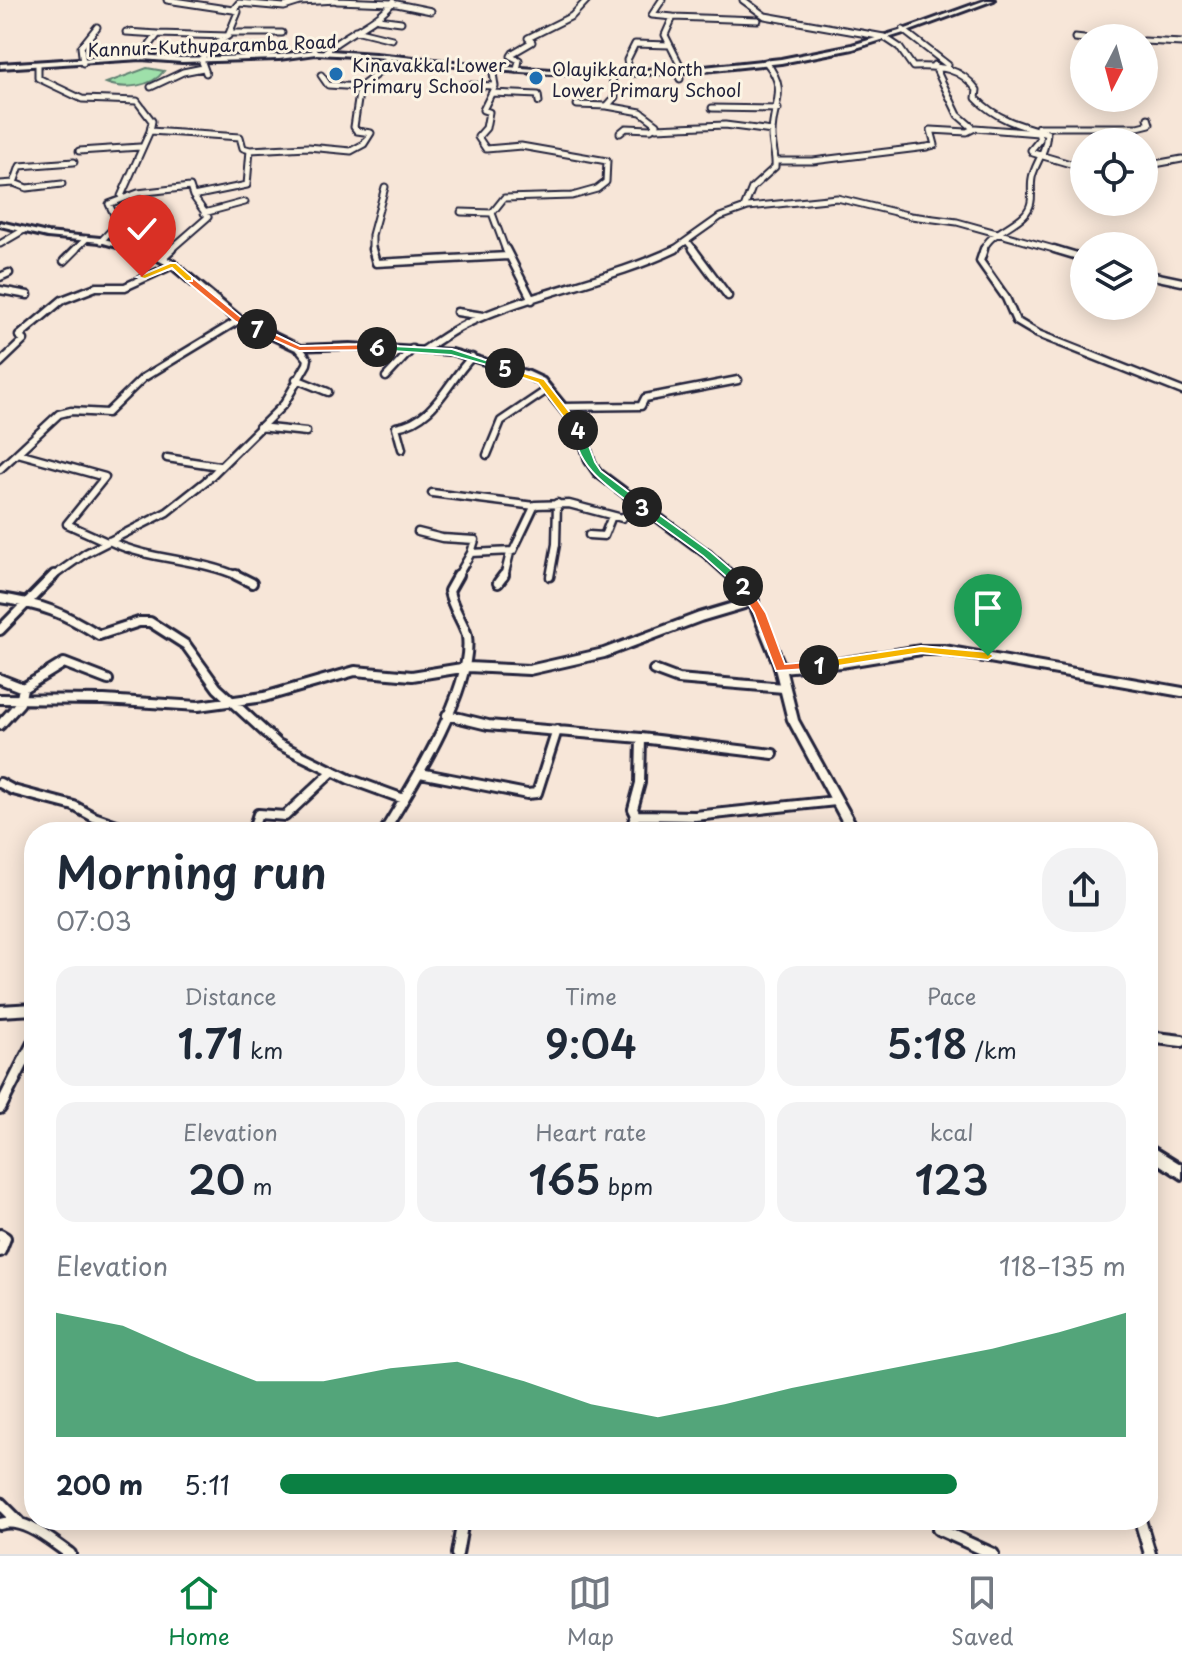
<!DOCTYPE html>
<html lang="en">
<head>
<meta charset="utf-8">
<style>
  body { margin:0; font-family:"Playpen Sans",sans-serif; background:#f2f2f3; color:#1f2937; height:100vh; display:flex; flex-direction:column; font-size:30px; white-space:nowrap }
  * { box-sizing:border-box; margin:0 }
  p { font-size:26px; color:#747a83 }
  .icon { flex:none; width:44px; height:44px; fill:none; stroke:currentColor; stroke-width:2; stroke-linecap:round; stroke-linejoin:round }
  .map { position:relative; flex:1; overflow:hidden }
  .sheet { position:absolute; left:24px; top:822px; width:1134px; height:708px; display:flex; flex-direction:column; background:#fff; border-radius:32px; box-shadow:0 4px 20px #0003 }
  .sheet>* { flex:none }
  .needle { width:52px; rotate:186deg }
  .buttons { position:absolute; left:1070px; top:24px; display:grid; gap:16px }
  .buttons a { display:grid; place-items:center; width:88px; height:88px; border-radius:50%; background:#fff; box-shadow:0 4px 20px #0003; font-size:40px }
  .pin { position:absolute; display:grid; place-items:center; width:68px; height:68px; color:#fff; margin:-82px -34px; border-radius:50% 50% 50% 0; rotate:-45deg; box-shadow:0 0 8px #0007 }
  .pin .icon { rotate:45deg }
  .km { position:absolute; width:40px; height:40px; margin:-20px; border-radius:50%; background:#222; color:#fff; font-size:22px; line-height:40px; text-align:center }
  .round { display:grid; place-items:center; flex:none; width:84px; height:84px; border-radius:32px; background:#f2f2f3 }
  .overview { display:flex; align-items:center; justify-content:space-between; height:136px; padding:0 32px }
  h1 { font-size:44px; font-weight:600; line-height:60px }
  .stats { display:grid; grid-template-columns:repeat(3,1fr); gap:12px; height:136px; padding:8px 32px }
  .stats div { display:grid; align-content:center; border-radius:20px; background:#f2f2f3; text-align:center }
  .stats b { font-size:40px; font-weight:600 }
  .stats small { font-size:22px; font-weight:400 }
  .stats p { font-size:22px }
  .chart { height:224px; padding:16px 32px }
  .chart p { display:flex; justify-content:space-between }
  .chart svg { width:100%; height:144px; margin-top:8px; fill:#0b8043; opacity:.7 }
  ul { padding:0 32px; list-style:none; font-size:26px }
  li { display:grid; grid-template-columns:128px 96px 1fr; align-items:center; height:60px }
  li i { height:20px; border-radius:10px; background:#0b8043 }
  .tab-bar { display:flex; justify-content:space-around; align-items:center; height:112px; border-top:2px solid #e0e1e3; background:#fff; font-size:22px; color:#747a83 }
  .tab-bar a { display:grid; justify-items:center; gap:4px }
  .tab-bar .active { color:#0b8043 }
  .map>svg:first-child { display:block }
  .green { fill:#9ee0aa; stroke:#608172; stroke-width:2 }
  .lines { fill:none; stroke-linecap:round; stroke-linejoin:round }
  .minor-far3-casing { stroke:#22223b; stroke-width:9 }
  .minor-far2-casing { stroke:#22223b; stroke-width:11 }
  .minor-far1-casing { stroke:#22223b; stroke-width:14 }
  .minor-casing { stroke:#22223b; stroke-width:16 }
  .major-casing { stroke:#22223b; stroke-width:6 }
  .minor-far3 { stroke:#fcf5e5; stroke-width:5 }
  .minor-far2 { stroke:#fcf5e5; stroke-width:6 }
  .minor-far1 { stroke:#fcf5e5; stroke-width:8 }
  .minor { stroke:#fcf5e5; stroke-width:10 }
  .major { fill:#fcf5e5; fill-rule:evenodd }
  .split-1 { fill:#f5b400; stroke:#fff; stroke-width:2 }
  .split-2 { fill:#f0652b; stroke:#fff; stroke-width:2 }
  .split-3 { fill:#22a559; stroke:#fff; stroke-width:2 }
  .split-4 { fill:#22a559; stroke:#fff; stroke-width:2 }
  .split-5 { fill:#f5b400; stroke:#fff; stroke-width:2 }
  .split-6 { fill:#22a559; stroke:#fff; stroke-width:2 }
  .split-7 { fill:#f0652b; stroke:#fff; stroke-width:2 }
  .split-8 { fill:#f0652b; stroke:#fff; stroke-width:2 }
  .split-9 { fill:#f5b400; stroke:#fff; stroke-width:2 }
  .poi-dot { fill:#1f6fb2; stroke:#fcf5e5; stroke-width:3 }
  .labels { text-anchor:middle; dominant-baseline:central; stroke-width:6; stroke-linejoin:round; paint-order:stroke }
  .far-street-label { font-size:18px; fill:#22223b; stroke:#fcf5e5 }
  .far-poi-label { font-size:18px; fill:#22223b; stroke:#fcf5e5; text-anchor:start }
</style>
</head>
<body>
<div class="map">
<svg width="1182" height="1554" viewBox="0 0 1182 1554">
  <rect width="100%" height="100%" fill="#f7e6d8"/>
  <filter id="ink" filterUnits="userSpaceOnUse"><feTurbulence type="fractalNoise" baseFrequency=".0125" numOctaves="2"/><feDisplacementMap in="SourceGraphic" scale="16" xChannelSelector="R" yChannelSelector="G"/><feConvolveMatrix kernelMatrix="1 2 1 2 8 2 1 2 1" color-interpolation-filters="sRGB"/></filter>
  <g filter="url(#ink)">
    <path class="green" d="M 147,68 L 164,71 C 152,87 124,90 106,83 Z"/>
    <g class="lines">
      <defs>
        <path id="minor-far3" d="M 167,0 L 233,10 L 239,3 L 284,7 L 300,2 L 337,0
          M 662,0 L 652,15 L 673,17 L 665,35 L 682,69
          M 743,0 L 765,16 L 884,37 L 899,47 L 913,67 C 940,66 960,67 977,90 L 976,98 C 995,119 1021,126 1047,133 C 1045,154 1039,156 1033,174 C 1028,188 1037,202 1024,215 C 1011,228 989,233 983,251
          M 337,1 L 392,3 L 431,11
          M 673,17 L 758,20
          M 378,19 L 401,22
          M 355,30 L 392,39
          M 903,30 L 948,65
          M 126,32 L 158,34
          M 230,33 L 282,33
          M 1075,38 L 1084,39
          M 1144,41 L 1182,43
          M 312,44 L 316,52
          M 325,52 C 347,32 375,24 393,2
          M 141,57 L 158,34 L 228,36
          M 83,63 L 81,47 L 97,27
          M 38,65 L 38,78 L 82,99 L 137,101 L 152,121 L 150,131 L 240,137 L 243,148 L 250,150 L 247,185 L 193,196 L 190,187 L 138,193 L 109,204 L 118,223 L 101,241
          M 934,65 L 958,115 L 973,128
          M 492,67 L 495,86 L 483,110 L 489,112 L 486,128 L 478,137 L 486,149 L 521,146 L 607,161 L 606,182 L 597,189 L 572,196 L 504,198 L 492,213 L 506,251
          M 675,69 L 680,79
          M 517,70 L 519,60 L 511,56 L 513,53 L 532,42 L 528,38 L 572,16 L 587,0
          M 629,70 L 627,60 L 635,44 L 670,45
          M 611,71 L 615,97 L 607,106 L 641,112 L 657,124 L 651,129 L 626,128 L 620,133
          M 206,73 L 201,59 L 210,48 L 228,36 L 238,12 L 233,10
          M 321,75 L 328,85 L 360,87
          M 468,85 L 495,86
          M 151,87 L 183,72 L 203,68
          M 493,93 L 538,95 L 539,102
          M 577,105 L 607,106
          M 712,108 L 778,109
          M 1038,127 L 1138,127 L 1150,124 L 1148,118
          M 656,128 L 725,125 L 772,131
          M 250,150 L 308,147 L 351,151 L 364,144 L 371,133 L 357,131 L 354,127 L 360,87 L 377,74 L 388,58
          M 79,151 L 140,147
          M 776,161 L 813,161 L 927,147 L 935,145 L 931,130 L 967,132 L 975,128 L 1038,133 L 1040,139 L 1031,150 L 1033,153 L 1084,168
          M 1144,166 L 1182,159
          M 14,183 L 20,166 L 74,162
          M 0,184 L 14,183 L 27,188 L 62,184
          M 121,196 L 150,131
          M 744,208 L 752,188 L 775,167 C 776,156 772,146 772,135 C 772,103 790,92 766,62
          M 461,212 L 492,213
          M 204,213 L 245,202
          M 688,242 L 695,251
          M 0,244 L 24,230
          M 74,251 L 86,239
          M 169,251 L 208,217 L 193,196
          M 372,251 L 372,235 L 385,187
          M 672,251 L 720,217 L 748,207 L 837,198 L 911,216 L 957,222 L 1061,251"/>
        <path id="minor-far2" d="M 372,249 L 376,263 L 508,256
          M 506,249 L 532,300
          M 693,249 L 728,296
          M 984,249 L 980,261 L 1006,298 L 1016,321 L 1038,334 L 1182,391
          M 1054,249 L 1084,258
          M 162,258 L 172,249
          M 64,261 L 76,249
          M 1144,274 L 1182,282
          M 0,277 L 9,273
          M 0,290 L 28,295
          M 457,312 L 483,316
          M 424,350 C 438,341 451,331 466,324 C 533,292 608,281 676,249
          M 0,363 L 24,340 L 19,336 L 62,300 L 96,287 L 125,287 L 173,265
          M 386,377 L 412,349
          M 296,379 L 328,392
          M 563,407 L 641,406 L 645,398 L 738,380
          M 259,427 L 306,432
          M 402,449 L 396,427 C 436,420 446,383 472,357
          M 18,453 L 105,477 L 67,524 L 107,542
          M 487,455 L 501,421 L 547,390
          M 167,458 L 219,466
          M 0,469 L 59,414 L 71,411 L 107,413 L 143,378 L 239,320
          M 432,493 L 535,506
          M 418,532 L 442,538 L 475,540 L 471,553
          M 589,535 L 604,536 L 612,516
          M 109,541 C 150,561 199,558 240,577
          M 52,577 L 86,553 L 167,512 L 206,481 L 284,404 L 307,364 L 308,359 L 299,348
          M 457,577 L 471,553 L 513,551 L 535,505 L 569,504 L 622,518 L 639,505
          M 504,577 L 510,553
          M 550,577 L 556,544 L 557,503"/>
        <path id="minor-far1" d="M 236,575 L 252,583
          M 498,583 L 504,575
          M 0,598 C 41,604 64,613 99,635 L 139,622 L 150,622 L 186,645 L 217,688 L 278,744 L 349,779 L 404,799
          M 0,630 L 54,575
          M 780,668 L 841,663 L 921,650 L 944,650 L 1182,692
          M 654,670 L 678,679 L 784,688
          M 0,679 L 23,688
          M 0,699 L 104,700 L 198,706 L 264,697 L 355,671 L 412,676 L 468,667 L 529,670 L 604,653 L 700,617 L 754,601
          M 447,715 L 488,725 L 641,738 L 640,783 L 633,809 L 636,815 L 695,816 L 836,801
          M 0,725 L 20,703 L 23,688 L 64,663 L 108,680
          M 641,738 L 773,754
          M 420,773 L 527,794 L 537,793 L 557,730
          M 0,783 L 13,790 L 74,806 L 94,817 L 137,832
          M 252,832 L 258,814 L 285,816 L 333,771
          M 384,832 C 411,788 474,688 467,636 C 465,625 452,608 449,591 L 458,575
          M 629,832 L 636,815"/>
        <path id="minor" d="M 0,1011 L 34,1009
          M 1148,1037 L 1182,1041
          M 0,1108 L 34,1041
          M 0,1235 L 5,1238 L 0,1251
          M 0,1503 L 19,1522
          M 1140,1520 L 1150,1554
          M 0,1524 C 24,1516 51,1541 70,1554
          M 938,1529 L 993,1554
          M 457,1554 L 463,1520"/>
        <path id="major" d="M 986,0 L 994,0 L 907,32 L 853,49 L 781,63 L 704,71 L 626,75 L 552,74 L 493,70 L 375,57 L 316,54 L 279,59 L 182,62 L 141,59 L 0,68 L 0,64 L 141,55 L 182,58 L 279,55 L 316,50 L 375,54 L 493,66 L 552,70 L 626,71 L 704,67 L 781,59 L 852,45 L 903,30 Z
          M 0,222 L 47,233 L 100,238 L 158,253 L 175,262 L 242,318 L 300,346 L 350,344 L 452,350 L 529,372 L 544,379 L 576,418 L 588,441 L 594,462 L 601,471 L 710,552 L 752,590 L 784,664 L 798,720 L 860,832 L 848,832 L 788,720 L 774,664 L 745,593 L 704,556 L 595,475 L 586,462 L 580,441 L 569,421 L 538,383 L 523,376 L 451,354 L 350,348 L 296,350 L 236,322 L 169,266 L 152,257 L 100,242 L 47,237 L 0,226 Z
          M 1148,1144 L 1182,1165 L 1182,1179 L 1148,1157 Z"/>
      </defs>
      <use href="#minor-far3" class="minor-far3-casing"/>
      <use href="#minor-far2" class="minor-far2-casing"/>
      <use href="#minor-far1" class="minor-far1-casing"/>
      <use href="#minor" class="minor-casing"/>
      <use href="#major" class="major-casing"/>
      <use href="#minor-far3" class="minor-far3"/>
      <use href="#minor-far2" class="minor-far2"/>
      <use href="#minor-far1" class="minor-far1"/>
      <use href="#minor" class="minor"/>
      <use href="#major" class="major"/>
    </g>
  </g>
  <path class="split-1" d="M 921,646 L 988,652 L 994,656 L 988,660 L 921,653 L 819,669 L 813,665 L 819,661 Z"/>
  <path class="split-2" d="M 739,583 L 747,583 L 766,613 L 785,664 L 819,661 L 823,662 L 823,668 L 776,671 L 754,613 L 737,586 Z"/>
  <path class="split-3" d="M 638,505 L 646,505 L 711,552 L 747,583 L 747,588 L 739,588 L 703,556 L 638,509 Z"/>
  <path class="split-4" d="M 575,428 L 583,430 L 595,462 L 601,471 L 646,505 L 646,509 L 638,509 C 611,489 573,466 575,428 Z"/>
  <path class="split-5" d="M 501,366 L 544,379 L 582,428 L 582,432 L 575,432 L 538,383 L 501,370 Z"/>
  <path class="split-6" d="M 373,345 L 452,349 L 510,368 L 505,370 L 451,355 L 377,350 Z"/>
  <path class="split-7" d="M 254,327 L 260,327 L 300,346 L 377,344 L 382,347 L 377,350 L 299,351 L 254,331 Z"/>
  <path class="split-8" d="M 186,277 L 192,277 L 242,318 L 260,327 L 260,331 L 236,322 L 186,281 Z"/>
  <path class="split-9" d="M 170,263 L 176,263 L 192,277 L 192,281 L 186,281 L 172,268 L 145,279 L 137,277 Z"/>
  <g class="poi-dot">
    <circle cx="336" cy="74" r="8"/>
    <circle cx="536" cy="78" r="8"/>
  </g>
  <g class="labels">
    <g class="far-street-label">
      <text transform="translate(212 45) rotate(-2)">Kannur-Kuthuparamba Road</text>
    </g>
    <g class="far-poi-label">
      <text x="352" y="64">Kinavakkal Lower<tspan x="352" dy="21">Primary School</tspan></text>
      <text x="552" y="68">Olayikkara North<tspan x="552" dy="21">Lower Primary School</tspan></text>
    </g>
  </g>
</svg>
<div class="buttons">
<a><svg class="needle" viewBox="-14 -14 28 28"><path d="M0-13l5 13h-10z" fill="#e53935"/><path d="M0 13l5-13h-10z" fill="#747a83"/></svg></a>
<a><svg class="icon" aria-label="locate" viewBox="0 0 24 24"><circle cx="12" cy="12" r="6"/><path d="M12 2v4M12 18v4M2 12h4M18 12h4"/></svg></a>
<a><svg class="icon" aria-label="layers" viewBox="0 0 24 24"><path d="M12 4l9 5-9 5-9-5zM3 14l9 5 9-5"/></svg></a>
</div>
<div class="pin" style="left:988px;top:656px;background:#1e9e55"><svg class="icon" aria-label="arrive" viewBox="0 0 24 24"><path d="M6 21V4h12l-3 4 3 4H6"/></svg></div>
<div class="pin" style="left:142px;top:277px;background:#d93025"><svg class="icon" aria-label="check" viewBox="0 0 24 24"><path d="M5 12l5 5 9-10"/></svg></div>
<b class="km" style="left:819px;top:665px">1</b>
<b class="km" style="left:743px;top:586px">2</b>
<b class="km" style="left:642px;top:507px">3</b>
<b class="km" style="left:578px;top:430px">4</b>
<b class="km" style="left:505px;top:368px">5</b>
<b class="km" style="left:377px;top:347px">6</b>
<b class="km" style="left:257px;top:329px">7</b>
<section class="sheet">
<div class="overview"><div><h1>Morning run</h1><p>07:03</p></div><a class="round"><svg class="icon" aria-label="share" viewBox="0 0 24 24"><path d="M12 15V3M7 8l5-5 5 5M5 13v7h14v-7"/></svg></a></div>
<div class="stats">
<div><p>Distance</p><b>1.71<small> km</small></b></div>
<div><p>Time</p><b>9:04</b></div>
<div><p>Pace</p><b>5:18<small> /km</small></b></div>
</div>
<div class="stats">
<div><p>Elevation</p><b>20<small> m</small></b></div>
<div><p>Heart rate</p><b>165<small> bpm</small></b></div>
<div><p>kcal</p><b>123</b></div>
</div>
<div class="chart"><p><span>Elevation</span>118–135 m</p>
<svg viewBox="0 0 160 44" preserveAspectRatio="none"><path d="M0 44V6L10 10L20 19L30 27L40 27L50 23L60 21L70 27L80 34L90 38L100 34L110 29L120 25L130 21L140 17L150 12L160 6V44z"/></svg>
</div>
<ul>
<li><b>200 m</b>5:11<i style="width:80%"></i></li>
</ul>
</section>
</div>
<nav class="tab-bar">
<a class="active"><svg class="icon" aria-label="home" viewBox="0 0 24 24"><path d="M3 11l9-7 9 7M6 9v11h12V9"/></svg>Home</a>
<a><svg class="icon" aria-label="map" viewBox="0 0 24 24"><path d="M3 6l6-2 6 2 6-2v14l-6 2-6-2-6 2zM9 4v14M15 6v14"/></svg>Map</a>
<a><svg class="icon" aria-label="saved" viewBox="0 0 24 24"><path d="M7 4h10v16l-5-4-5 4z"/></svg>Saved</a>
</nav>
</body>
</html>
